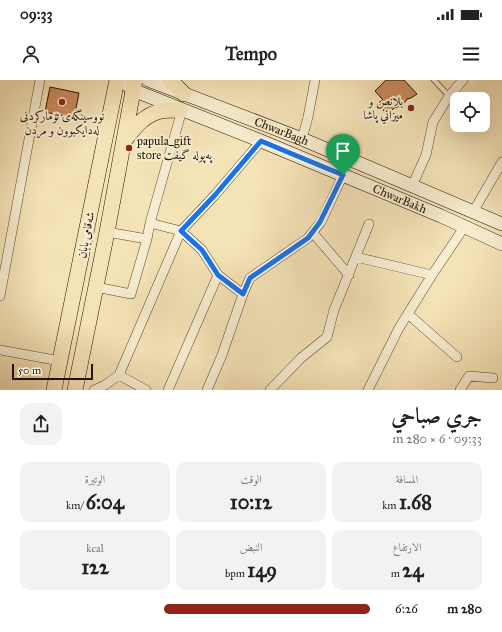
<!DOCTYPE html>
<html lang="ar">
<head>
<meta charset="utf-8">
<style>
  body { margin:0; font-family:"IM FELL Great Primer",Amiri,serif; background:#f2f2f2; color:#202124; direction:rtl; height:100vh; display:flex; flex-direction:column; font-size:15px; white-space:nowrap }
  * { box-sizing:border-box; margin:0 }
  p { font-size:13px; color:#757577 }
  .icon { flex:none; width:22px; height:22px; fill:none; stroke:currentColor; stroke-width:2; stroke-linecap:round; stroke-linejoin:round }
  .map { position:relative; height:310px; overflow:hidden; direction:ltr }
  .details { display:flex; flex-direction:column; background:#fff; flex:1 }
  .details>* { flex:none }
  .buttons { position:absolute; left:450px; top:12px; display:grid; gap:8px }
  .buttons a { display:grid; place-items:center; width:40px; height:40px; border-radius:8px; background:#fff; box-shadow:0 4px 16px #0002; font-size:20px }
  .scale { position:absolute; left:12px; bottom:10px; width:81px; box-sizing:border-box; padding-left:4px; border:2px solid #241100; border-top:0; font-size:11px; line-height:14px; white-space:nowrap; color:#241100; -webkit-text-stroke:3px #f8edd1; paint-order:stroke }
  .pin { position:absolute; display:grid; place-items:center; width:34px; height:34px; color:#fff; margin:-41px -17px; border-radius:50% 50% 50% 0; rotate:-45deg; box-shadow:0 0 4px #0007 }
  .pin .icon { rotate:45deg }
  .round { display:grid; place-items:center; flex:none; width:42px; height:42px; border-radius:12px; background:#f2f2f2 }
  .summary { display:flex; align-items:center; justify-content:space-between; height:68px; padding:0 20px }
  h1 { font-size:22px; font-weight:700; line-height:30px }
  .metrics { display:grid; grid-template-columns:repeat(3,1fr); gap:6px; height:68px; padding:4px 20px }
  .metrics div { display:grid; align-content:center; border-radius:10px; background:#f2f2f2; text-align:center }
  .metrics b { font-size:20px; font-weight:700 }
  .metrics small { font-size:11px; font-weight:400 }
  .metrics p { font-size:11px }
  ul { padding:0 20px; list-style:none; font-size:13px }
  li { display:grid; grid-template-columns:64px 48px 1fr; align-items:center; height:30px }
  li i { height:10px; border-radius:5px; background:#8f2418 }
  .status { display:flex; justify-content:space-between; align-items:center; height:28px; padding:0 20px; background:#fff; direction:ltr }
  .status svg { height:11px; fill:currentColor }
  header { display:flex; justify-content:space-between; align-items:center; height:52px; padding:0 20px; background:#fff; font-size:18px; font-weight:700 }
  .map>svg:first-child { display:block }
  .building { fill:#c98b5c; stroke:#241100 }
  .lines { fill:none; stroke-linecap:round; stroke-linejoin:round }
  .lane-casing { stroke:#58462e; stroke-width:6 }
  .street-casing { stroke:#58462e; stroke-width:10 }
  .secondary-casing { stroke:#241100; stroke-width:14 }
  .primary-casing { stroke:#241100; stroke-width:16 }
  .lane { stroke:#f8edd1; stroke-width:4.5 }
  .street { stroke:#f8edd1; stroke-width:9 }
  .secondary { stroke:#f8edd1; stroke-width:13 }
  .primary { stroke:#f5e3b8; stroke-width:15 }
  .route-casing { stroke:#fff; stroke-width:8 }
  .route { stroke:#1a73e8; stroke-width:5 }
  .poi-dot { fill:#8f2418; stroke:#f8edd1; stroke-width:1.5 }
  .labels { text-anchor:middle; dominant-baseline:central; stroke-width:4; stroke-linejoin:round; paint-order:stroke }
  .poi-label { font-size:12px; fill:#241100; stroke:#f8edd1; text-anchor:end }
  .street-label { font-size:12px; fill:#241100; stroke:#f8edd1 }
</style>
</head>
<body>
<div class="status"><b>09:33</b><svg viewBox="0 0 49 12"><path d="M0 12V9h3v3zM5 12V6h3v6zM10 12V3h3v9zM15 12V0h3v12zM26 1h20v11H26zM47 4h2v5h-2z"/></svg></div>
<header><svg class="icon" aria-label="menu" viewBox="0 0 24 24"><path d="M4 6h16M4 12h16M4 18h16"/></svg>Tempo<svg class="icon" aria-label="person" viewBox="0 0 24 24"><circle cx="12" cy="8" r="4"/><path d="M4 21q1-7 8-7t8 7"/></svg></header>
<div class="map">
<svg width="502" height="310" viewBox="0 0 502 310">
  <rect width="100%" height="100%" fill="#f5e3b8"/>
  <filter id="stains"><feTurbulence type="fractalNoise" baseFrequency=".005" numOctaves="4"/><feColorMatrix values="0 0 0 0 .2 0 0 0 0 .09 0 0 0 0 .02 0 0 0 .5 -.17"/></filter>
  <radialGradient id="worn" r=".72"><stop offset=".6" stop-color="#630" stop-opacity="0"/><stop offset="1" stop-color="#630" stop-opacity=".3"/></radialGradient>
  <path class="building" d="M 386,0 L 404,0 L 417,14 L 411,18 L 407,19 L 405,22 L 401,26 L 394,28 L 387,35 L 378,23 L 383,20 L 375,11 Z
    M 50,7 L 79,13 L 74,38 L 45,32 Z"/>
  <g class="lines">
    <defs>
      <path id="lane" d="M 434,0 L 449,16"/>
      <path id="street" d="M 302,59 L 308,37 L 315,0
        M 412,106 L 426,75 L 433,42 L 449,16 L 463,0
        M 473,132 L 502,82
        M 150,143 L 181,151 L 202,170 L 218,195 L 243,214
        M 107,152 L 147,159
        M 313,153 L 349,195
        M 356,177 L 432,195
        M 96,207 L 131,214 L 147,159 L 150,143 L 182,30
        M 0,216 L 40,0
        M 408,234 L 457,277
        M 0,270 L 60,281
        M 119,295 L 181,151 L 215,115 L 261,61
        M 94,310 L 105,305 L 119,295 L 146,310
        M 168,310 L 218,195
        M 207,310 L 222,275 L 243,214 L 250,198 L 308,158 L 321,142 L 343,95
        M 270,310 L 301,278 L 327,257 L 334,230 L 369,144
        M 368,310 L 399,248 L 432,195 L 465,146
        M 460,310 L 469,296 L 493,298"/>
      <g id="secondary">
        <path id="s1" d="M 122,0 L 133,10 L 261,61 L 441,136 L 502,164"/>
        <path id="s2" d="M 148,0 L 302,59 L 502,144"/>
      </g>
      <path id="primary" d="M 170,0 L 184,14
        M 125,60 C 136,46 144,35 161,31 C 167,30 174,30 180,30
        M 54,310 L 117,0
        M 75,310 L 107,152 L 135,0"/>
    </defs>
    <use href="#lane" class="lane-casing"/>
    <use href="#street" class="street-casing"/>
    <use href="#secondary" class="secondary-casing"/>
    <use href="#primary" class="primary-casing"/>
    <use href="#lane" class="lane"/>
    <use href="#street" class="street"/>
    <use href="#secondary" class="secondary"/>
    <use href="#primary" class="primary"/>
  </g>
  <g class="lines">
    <defs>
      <path id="route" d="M 261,61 L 343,95 L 320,142 L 308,158 L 250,198 L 243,214 L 218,195 L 202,170 L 181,151 L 215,115 Z"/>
    </defs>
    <use href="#route" class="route-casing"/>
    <use href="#route" class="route"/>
  </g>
  <g class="poi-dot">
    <circle cx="62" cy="22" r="4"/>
    <circle cx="411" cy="28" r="4"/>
    <circle cx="129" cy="68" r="4"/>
  </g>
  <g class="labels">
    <g class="poi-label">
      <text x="403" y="21">بلانص و<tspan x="403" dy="14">ميزاني پاشا</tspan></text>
      <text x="62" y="36" text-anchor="middle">نووسینگەی تۆمارکردنی<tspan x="62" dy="14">لەدایکبوون و مردن</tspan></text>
      <text x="137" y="61" text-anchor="start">papula_gift<tspan x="137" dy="14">store پەپولە گیفت</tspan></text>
    </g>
    <g class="street-label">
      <text stroke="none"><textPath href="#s2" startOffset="143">ChwarBagh</textPath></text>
      <text stroke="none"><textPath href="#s1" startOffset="303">ChwarBakh</textPath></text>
      <text transform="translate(86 155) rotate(-79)">شەقامی بابان</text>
    </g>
  </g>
  <rect width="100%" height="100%" filter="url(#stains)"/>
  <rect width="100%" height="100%" fill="url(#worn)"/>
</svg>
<div class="buttons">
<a><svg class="icon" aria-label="locate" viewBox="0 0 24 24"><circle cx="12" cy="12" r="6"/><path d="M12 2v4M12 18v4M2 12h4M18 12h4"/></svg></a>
</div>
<div class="scale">50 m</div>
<div class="pin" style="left:343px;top:95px;background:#1e9e55"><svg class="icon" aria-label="arrive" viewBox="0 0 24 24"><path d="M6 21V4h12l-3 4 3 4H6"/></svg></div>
</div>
<section class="details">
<div class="summary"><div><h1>جري صباحي</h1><p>09:33 · 6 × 280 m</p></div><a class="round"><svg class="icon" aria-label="share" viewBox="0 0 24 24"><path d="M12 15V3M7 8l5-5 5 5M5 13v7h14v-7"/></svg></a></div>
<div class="metrics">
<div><p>المسافة</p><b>1.68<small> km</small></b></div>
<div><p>الوقت</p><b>10:12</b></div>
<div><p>الوتيرة</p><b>6:04<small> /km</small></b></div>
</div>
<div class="metrics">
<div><p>الارتفاع</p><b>24<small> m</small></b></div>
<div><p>النبض</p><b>149<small> bpm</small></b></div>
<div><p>kcal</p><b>122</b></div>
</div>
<ul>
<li><b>280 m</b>6:26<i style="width:59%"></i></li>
</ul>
</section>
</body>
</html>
